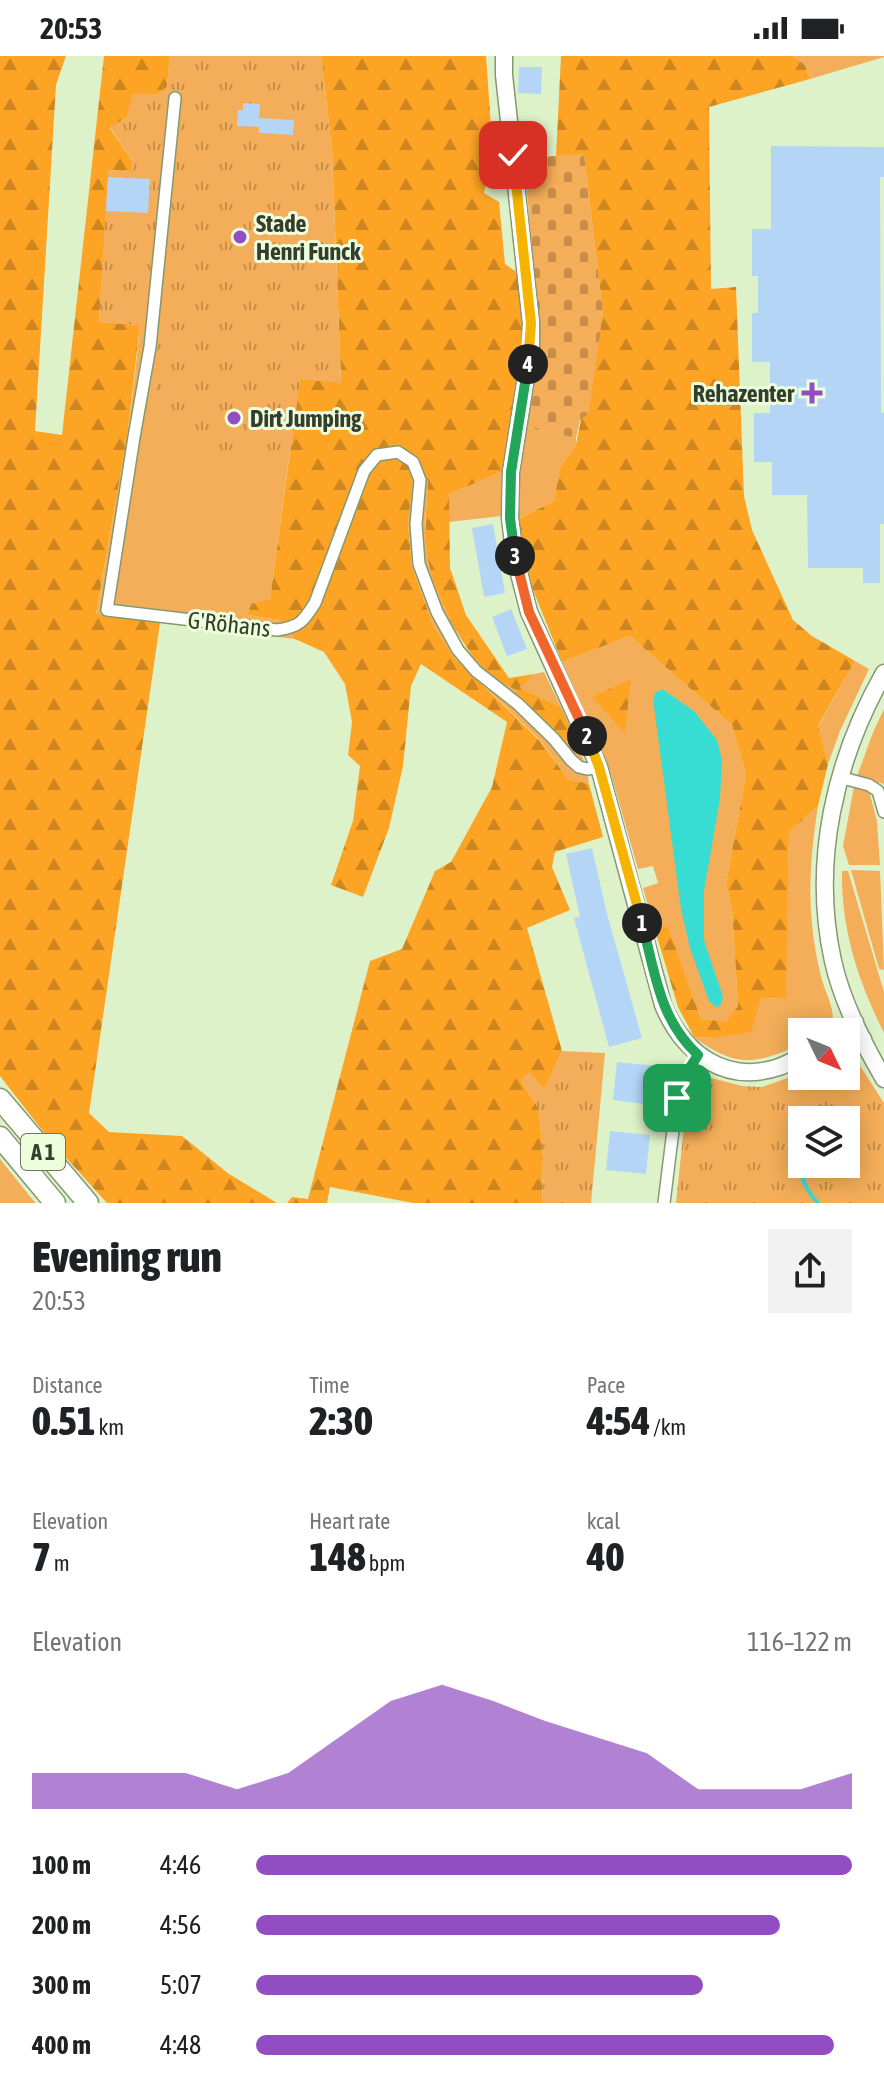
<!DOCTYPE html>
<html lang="en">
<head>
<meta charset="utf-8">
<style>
  body { margin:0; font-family:"Asap Condensed",sans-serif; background:#f2f2f2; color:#202124; height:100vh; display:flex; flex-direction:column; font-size:30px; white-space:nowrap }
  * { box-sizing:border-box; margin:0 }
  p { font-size:26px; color:#757577 }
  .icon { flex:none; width:44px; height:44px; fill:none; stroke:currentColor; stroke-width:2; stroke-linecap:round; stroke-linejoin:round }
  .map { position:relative; height:1147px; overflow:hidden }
  .drawer { display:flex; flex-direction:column; background:#fff; flex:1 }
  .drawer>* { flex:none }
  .needle { width:52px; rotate:133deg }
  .buttons { position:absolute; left:788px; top:962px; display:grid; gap:16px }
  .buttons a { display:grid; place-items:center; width:72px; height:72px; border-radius:0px; background:#fff; box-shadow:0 4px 20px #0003; font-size:40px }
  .pin { position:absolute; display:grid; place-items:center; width:68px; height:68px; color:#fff; margin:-34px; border-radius:16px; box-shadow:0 4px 12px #0006 }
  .km { position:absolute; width:40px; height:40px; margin:-20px; border-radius:50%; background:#222; color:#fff; font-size:22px; line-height:40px; text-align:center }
  .round { display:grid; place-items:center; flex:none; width:84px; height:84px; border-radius:0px; background:#f2f2f2 }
  .summary { display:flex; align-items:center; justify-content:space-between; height:136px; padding:0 32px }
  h1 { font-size:44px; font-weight:800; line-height:60px }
  .metrics { display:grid; grid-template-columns:repeat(3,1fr); gap:12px; height:136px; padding:8px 32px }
  .metrics div { display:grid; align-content:center }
  .metrics b { font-size:40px; font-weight:800 }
  .metrics small { font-size:22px; font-weight:400 }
  .metrics p { font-size:22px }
  .chart { height:224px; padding:16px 32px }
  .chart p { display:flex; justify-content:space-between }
  .chart svg { width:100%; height:144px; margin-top:8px; fill:#914dc1; opacity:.7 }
  ul { padding:0 32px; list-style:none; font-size:26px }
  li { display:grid; grid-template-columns:128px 96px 1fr; align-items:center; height:60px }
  li i { height:20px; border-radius:10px; background:#914dc1 }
  .status { display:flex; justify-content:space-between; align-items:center; height:56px; padding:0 40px; background:#fff; direction:ltr }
  .status svg { height:22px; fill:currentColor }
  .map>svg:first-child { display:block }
  .green { fill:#f4ad58 }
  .forest { fill:url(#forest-firs) }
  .cemetery { fill:url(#cemetery-stones) }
  .park { fill:url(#park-tufts); fill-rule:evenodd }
  .water { fill:#37dcd3 }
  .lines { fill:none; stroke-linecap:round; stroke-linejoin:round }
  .stream { stroke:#37dcd3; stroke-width:4 }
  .building { fill:#b4d5f6 }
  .street-casing { stroke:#859872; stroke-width:14 }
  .secondary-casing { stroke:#859872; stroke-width:19 }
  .highway-casing { stroke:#859872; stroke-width:23 }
  .street { stroke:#fff; stroke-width:11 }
  .secondary { stroke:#fff; stroke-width:16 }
  .highway { stroke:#fff; stroke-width:20 }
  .split-1-casing { stroke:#fff; stroke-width:16 }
  .split-2-casing { stroke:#fff; stroke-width:16 }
  .split-3-casing { stroke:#fff; stroke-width:16 }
  .split-4-casing { stroke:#fff; stroke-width:16 }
  .split-5-casing { stroke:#fff; stroke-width:16 }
  .split-1 { stroke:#22a559; stroke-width:10 }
  .split-2 { stroke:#f5b400; stroke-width:10 }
  .split-3 { stroke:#f0652b; stroke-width:10 }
  .split-4 { stroke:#22a559; stroke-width:10 }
  .split-5 { stroke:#f5b400; stroke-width:10 }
  .poi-dot { fill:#914dc1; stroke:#edfedd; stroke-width:3 }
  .labels { text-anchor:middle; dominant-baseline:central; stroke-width:6; stroke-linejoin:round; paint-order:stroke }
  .shield { fill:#edfedd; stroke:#6c7762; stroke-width:2 }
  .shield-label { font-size:22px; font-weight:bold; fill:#353d2d }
  .poi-label { font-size:24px; font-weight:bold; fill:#353d2d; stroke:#edfedd; text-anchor:start }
  .street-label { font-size:24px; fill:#353d2d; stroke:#edfedd }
</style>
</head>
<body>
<div class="status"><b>20:53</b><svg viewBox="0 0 49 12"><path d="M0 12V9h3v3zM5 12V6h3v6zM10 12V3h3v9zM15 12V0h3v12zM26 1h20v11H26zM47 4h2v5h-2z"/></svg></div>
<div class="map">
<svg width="884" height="1147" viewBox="0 0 884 1147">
  <defs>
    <pattern id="forest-firs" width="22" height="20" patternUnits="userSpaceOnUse" patternTransform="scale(2)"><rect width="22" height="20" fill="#fda425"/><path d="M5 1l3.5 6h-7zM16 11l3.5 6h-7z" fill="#ce8720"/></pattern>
    <pattern id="cemetery-stones" width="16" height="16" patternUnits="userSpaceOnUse" patternTransform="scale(2)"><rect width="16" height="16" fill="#f4ad58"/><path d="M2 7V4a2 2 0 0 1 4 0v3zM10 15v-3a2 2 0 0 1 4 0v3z" fill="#c68e49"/></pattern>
    <pattern id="park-tufts" width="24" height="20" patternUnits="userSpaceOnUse" patternTransform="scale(2)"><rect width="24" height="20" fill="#f4ad58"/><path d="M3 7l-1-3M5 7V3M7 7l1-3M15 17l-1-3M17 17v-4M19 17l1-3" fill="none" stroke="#c68e49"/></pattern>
  </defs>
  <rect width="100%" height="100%" fill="#def2c9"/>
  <path class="green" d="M 793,0 L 884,0 L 884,1 L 810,23 L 805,9 Z
    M 136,309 L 160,311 L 159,316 L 298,335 L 270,543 L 248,559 L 279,564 L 295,583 L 96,559 L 127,381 Z
    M 525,371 L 576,382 L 576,388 L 560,411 L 554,445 L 517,464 L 518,417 Z
    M 413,406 L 428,425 L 425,468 L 430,510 L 444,550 L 463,589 L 487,614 L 508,631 L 517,634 L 564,685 L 574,679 L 587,713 L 589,728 L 568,723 L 541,685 L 454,601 L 433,569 L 412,511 L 408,468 Z
    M 502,416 L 501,460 L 449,466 L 449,438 Z
    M 630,580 L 732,669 L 746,719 L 726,827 L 732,853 L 738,950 L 725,967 L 701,963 L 668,871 L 655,874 L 643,832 L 658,827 L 653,810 L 638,813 L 611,718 L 602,694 L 562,606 Z
    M 855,605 L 869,613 L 840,675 L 828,708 L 818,671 Z
    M 544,616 L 561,651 L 518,632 L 534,618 Z
    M 884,653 L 884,728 L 857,720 L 874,674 Z
    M 854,731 L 869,735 L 877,765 L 880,809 L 849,809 L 843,790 Z
    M 818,750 C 812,789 808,828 812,867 C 813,885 817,903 821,921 C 825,936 836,954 832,969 L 823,976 L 802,976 L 802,988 C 756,1008 737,1013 694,981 L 713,982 L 761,942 L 785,943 L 789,776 Z
    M 851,814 L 880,815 L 884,914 L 879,913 Z
    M 842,815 L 848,815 L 884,936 L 884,977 C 858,925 841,873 842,815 Z
    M 0,1103 L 32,1143 L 36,1147 L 0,1147 Z"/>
  <path class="forest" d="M 0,0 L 66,0 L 56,29 L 35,375 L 62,379 L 104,0 L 170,0 L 167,31 L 126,62 L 110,72 L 133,106 L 132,116 L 109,114 L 99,266 L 140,269 L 127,381 L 96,558 L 160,567 L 89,1057 L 109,1076 L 182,1080 L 229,1118 L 277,1147 L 107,1147 L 49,1083 L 0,1020 Z
    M 321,0 L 486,0 L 493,98 L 484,137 L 499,146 L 505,208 L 518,217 L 525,269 L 525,288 L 502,416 L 449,438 L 450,512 L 466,559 L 509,622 L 534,618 L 519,632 L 561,651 L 574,679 L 565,686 L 518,641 L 517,634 C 474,622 441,551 430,512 C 423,484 426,454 428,425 L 414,407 L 408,468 L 412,511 L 433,569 L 454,601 L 541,686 L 568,723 L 589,728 L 603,781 L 555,796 L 552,811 L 570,854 L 527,872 L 562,995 L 545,1033 L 521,1024 L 539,1053 L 543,1100 L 542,1147 L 413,1147 L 330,1131 L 327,1147 L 287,1147 L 292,1141 L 308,1143 L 370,905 L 402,893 L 435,815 L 451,806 L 492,731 L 507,666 L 421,608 L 411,630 L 403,710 L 389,772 L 363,841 L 331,829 L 353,765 L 360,710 L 348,699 L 352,666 L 345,628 L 324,596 L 295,583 L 279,564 L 248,559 L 251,548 L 270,543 L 300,323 L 341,326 L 332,94 Z
    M 561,0 L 793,0 L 805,9 L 810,23 L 709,51 L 711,233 L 736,231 L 744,440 L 752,474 L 793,564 L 812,580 L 855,605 L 818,670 L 828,708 L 818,750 L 789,776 L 786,943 L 761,942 L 751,976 L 713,982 L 694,981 L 678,951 L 655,874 L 668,870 L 701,963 L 725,966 L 738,950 L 732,853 L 726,827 L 746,719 L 732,669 L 630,580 L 562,606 L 531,529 L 517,464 L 554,445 L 560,411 L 576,388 L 603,257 L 584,99 L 556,100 Z
    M 631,623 L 631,622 L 625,677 L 592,641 Z"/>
  <path class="cemetery" d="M 584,98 L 603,256 L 589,357 L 580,364 L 576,382 L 525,371 L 538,261 L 524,102 Z"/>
  <path class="park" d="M 170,0 L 321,0 L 332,94 L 341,327 L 300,323 L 292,390 L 262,402 L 221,396 L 184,374 L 160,350 L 155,337 L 159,311 L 136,309 L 140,269 L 99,266 L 108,114 L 132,116 L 133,106 L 110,71 L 126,62 L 133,38 L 157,38 L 167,31 Z
    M 562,995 L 605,997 L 591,1147 L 542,1147 L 543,1100 L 539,1053 L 521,1024 L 529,1016 L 545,1033 Z
    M 846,998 L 848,998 L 855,1002 L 884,1047 L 884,1147 L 676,1147 L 686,1051 L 694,1023 L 700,1019 L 742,1030 L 762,1031 L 802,1017 L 802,1020 L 846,1020 ZM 846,1064 L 846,1108 L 802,1108 L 802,1064 Z"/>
  <path class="water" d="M 662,633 L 694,655 L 717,684 L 722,704 L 720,743 L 704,835 L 704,884 L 723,941 L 720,950 L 716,951 L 709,945 L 690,892 L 681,853 L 653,643 L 656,636 Z"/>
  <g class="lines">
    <path class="stream" d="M 792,1069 C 797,1097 797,1126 818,1147"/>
  </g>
  <path class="building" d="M 519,11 L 542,11 L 541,38 L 518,37 Z
    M 243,47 L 260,48 L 259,62 L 294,64 L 293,79 L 259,77 L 259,71 L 237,70 L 238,54 L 243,54 Z
    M 771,90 L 884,91 L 884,121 L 880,121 L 881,357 L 884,357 L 884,468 L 880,468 L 880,527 L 863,527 L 863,512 L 808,512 L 807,439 L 772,439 L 772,406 L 754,406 L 754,357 L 770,357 L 770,306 L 752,306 L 752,257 L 758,257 L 758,220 L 752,220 L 752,173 L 771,173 Z
    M 108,121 L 150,123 L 148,157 L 106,155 Z
    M 493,468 L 505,537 L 484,541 L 472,472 Z
    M 511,553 L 527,593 L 507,600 L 492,561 Z
    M 592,792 L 606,854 L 642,982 L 609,991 L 574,862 L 580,861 L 566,798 Z
    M 617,1006 L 657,1010 L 652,1049 L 613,1044 Z
    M 610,1075 L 650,1079 L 646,1118 L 606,1114 Z"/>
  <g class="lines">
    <defs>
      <path id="street" d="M 175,42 L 150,291 L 134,381 L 107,554 L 277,574 C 299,571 303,566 315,547 L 364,415 L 377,399 L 398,396 L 413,406 L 420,424 L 416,468 L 419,508 L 437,556 L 458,594 L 476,615 L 518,648 L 554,683 L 571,704 L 579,711 L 587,713 L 599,711
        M 839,721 L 869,729 L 878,735 L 884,756
        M 664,1147 L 677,1042 L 684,1021 L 698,999"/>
      <path id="secondary" d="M 504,0 L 504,19 L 531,267 L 531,290 L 511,416 L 510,462 L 515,502 L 529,556 L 599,711 L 663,949 C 683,997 725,1029 779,1011 C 787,1008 794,1004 802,1000
        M 884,617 C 835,704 811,805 833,905 C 842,946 863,987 884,1023
        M 837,976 L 855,966
        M 846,989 L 863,983"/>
      <path id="highway" d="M 0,1043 L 88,1147
        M 0,1081 L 55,1147"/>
    </defs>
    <use href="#street" class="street-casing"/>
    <use href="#secondary" class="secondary-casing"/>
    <use href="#highway" class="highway-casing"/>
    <use href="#street" class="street"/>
    <use href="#secondary" class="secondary"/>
    <use href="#highway" class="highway"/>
  </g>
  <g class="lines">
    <defs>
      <path id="split-1" d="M 642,867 C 655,916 659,963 698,999 L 684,1021 L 677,1042"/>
      <path id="split-2" d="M 587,680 L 599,711 L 642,867"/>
      <path id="split-3" d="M 515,500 L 529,556 L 587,680"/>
      <path id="split-4" d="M 515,500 L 510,462 L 511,416 L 528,308"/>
      <path id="split-5" d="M 513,99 L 531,267 L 528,308"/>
    </defs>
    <use href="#split-1" class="split-1-casing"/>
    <use href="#split-2" class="split-2-casing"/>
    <use href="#split-3" class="split-3-casing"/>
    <use href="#split-4" class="split-4-casing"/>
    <use href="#split-5" class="split-5-casing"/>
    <use href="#split-1" class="split-1"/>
    <use href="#split-2" class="split-2"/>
    <use href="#split-3" class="split-3"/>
    <use href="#split-4" class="split-4"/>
    <use href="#split-5" class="split-5"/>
  </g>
  <g class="poi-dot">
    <circle cx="240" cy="181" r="8"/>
    <path d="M808 325h8v8h8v8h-8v8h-8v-8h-8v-8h8z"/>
    <circle cx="234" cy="362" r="8"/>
  </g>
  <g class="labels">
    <rect class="shield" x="21" y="1078" width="44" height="36" rx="6"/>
    <g class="shield-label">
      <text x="43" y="1096">A 1</text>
    </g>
    <g class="poi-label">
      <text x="256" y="167">Stade<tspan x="256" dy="28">Henri Funck</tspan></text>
      <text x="794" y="337" text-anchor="end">Rehazenter</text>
      <text x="250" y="362">Dirt Jumping</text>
    </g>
    <g class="street-label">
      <text transform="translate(229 568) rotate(6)">G'Röhans</text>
    </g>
  </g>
</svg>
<div class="buttons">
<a><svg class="needle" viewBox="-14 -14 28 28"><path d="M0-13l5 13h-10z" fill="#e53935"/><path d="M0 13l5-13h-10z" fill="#757577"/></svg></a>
<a><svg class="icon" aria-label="layers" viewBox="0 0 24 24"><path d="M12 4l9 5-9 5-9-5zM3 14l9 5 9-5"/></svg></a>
</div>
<div class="pin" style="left:677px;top:1042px;background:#1e9e55"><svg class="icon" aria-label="arrive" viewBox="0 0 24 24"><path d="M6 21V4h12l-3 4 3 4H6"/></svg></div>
<div class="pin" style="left:513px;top:99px;background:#d93025"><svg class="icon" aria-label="check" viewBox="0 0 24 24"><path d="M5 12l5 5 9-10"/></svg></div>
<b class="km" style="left:642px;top:867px">1</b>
<b class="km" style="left:587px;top:680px">2</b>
<b class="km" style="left:515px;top:500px">3</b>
<b class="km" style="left:528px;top:308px">4</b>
</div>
<section class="drawer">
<div class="summary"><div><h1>Evening run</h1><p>20:53</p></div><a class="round"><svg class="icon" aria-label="share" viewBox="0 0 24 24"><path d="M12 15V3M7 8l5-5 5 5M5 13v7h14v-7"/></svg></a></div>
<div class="metrics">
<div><p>Distance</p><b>0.51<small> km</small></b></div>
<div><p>Time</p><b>2:30</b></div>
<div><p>Pace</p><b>4:54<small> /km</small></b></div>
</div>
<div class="metrics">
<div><p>Elevation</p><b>7<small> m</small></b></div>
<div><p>Heart rate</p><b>148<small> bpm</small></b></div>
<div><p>kcal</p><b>40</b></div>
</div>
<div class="chart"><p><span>Elevation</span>116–122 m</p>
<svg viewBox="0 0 160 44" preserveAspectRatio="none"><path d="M0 44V33L10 33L20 33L30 33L40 38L50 33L60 22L70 11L80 6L90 11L100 17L110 22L120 27L130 38L140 38L150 38L160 33V44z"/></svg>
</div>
<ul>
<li><b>100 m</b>4:46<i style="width:100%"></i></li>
<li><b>200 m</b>4:56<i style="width:88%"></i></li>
<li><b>300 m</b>5:07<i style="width:75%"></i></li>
<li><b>400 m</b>4:48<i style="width:97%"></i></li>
</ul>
</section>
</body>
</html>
